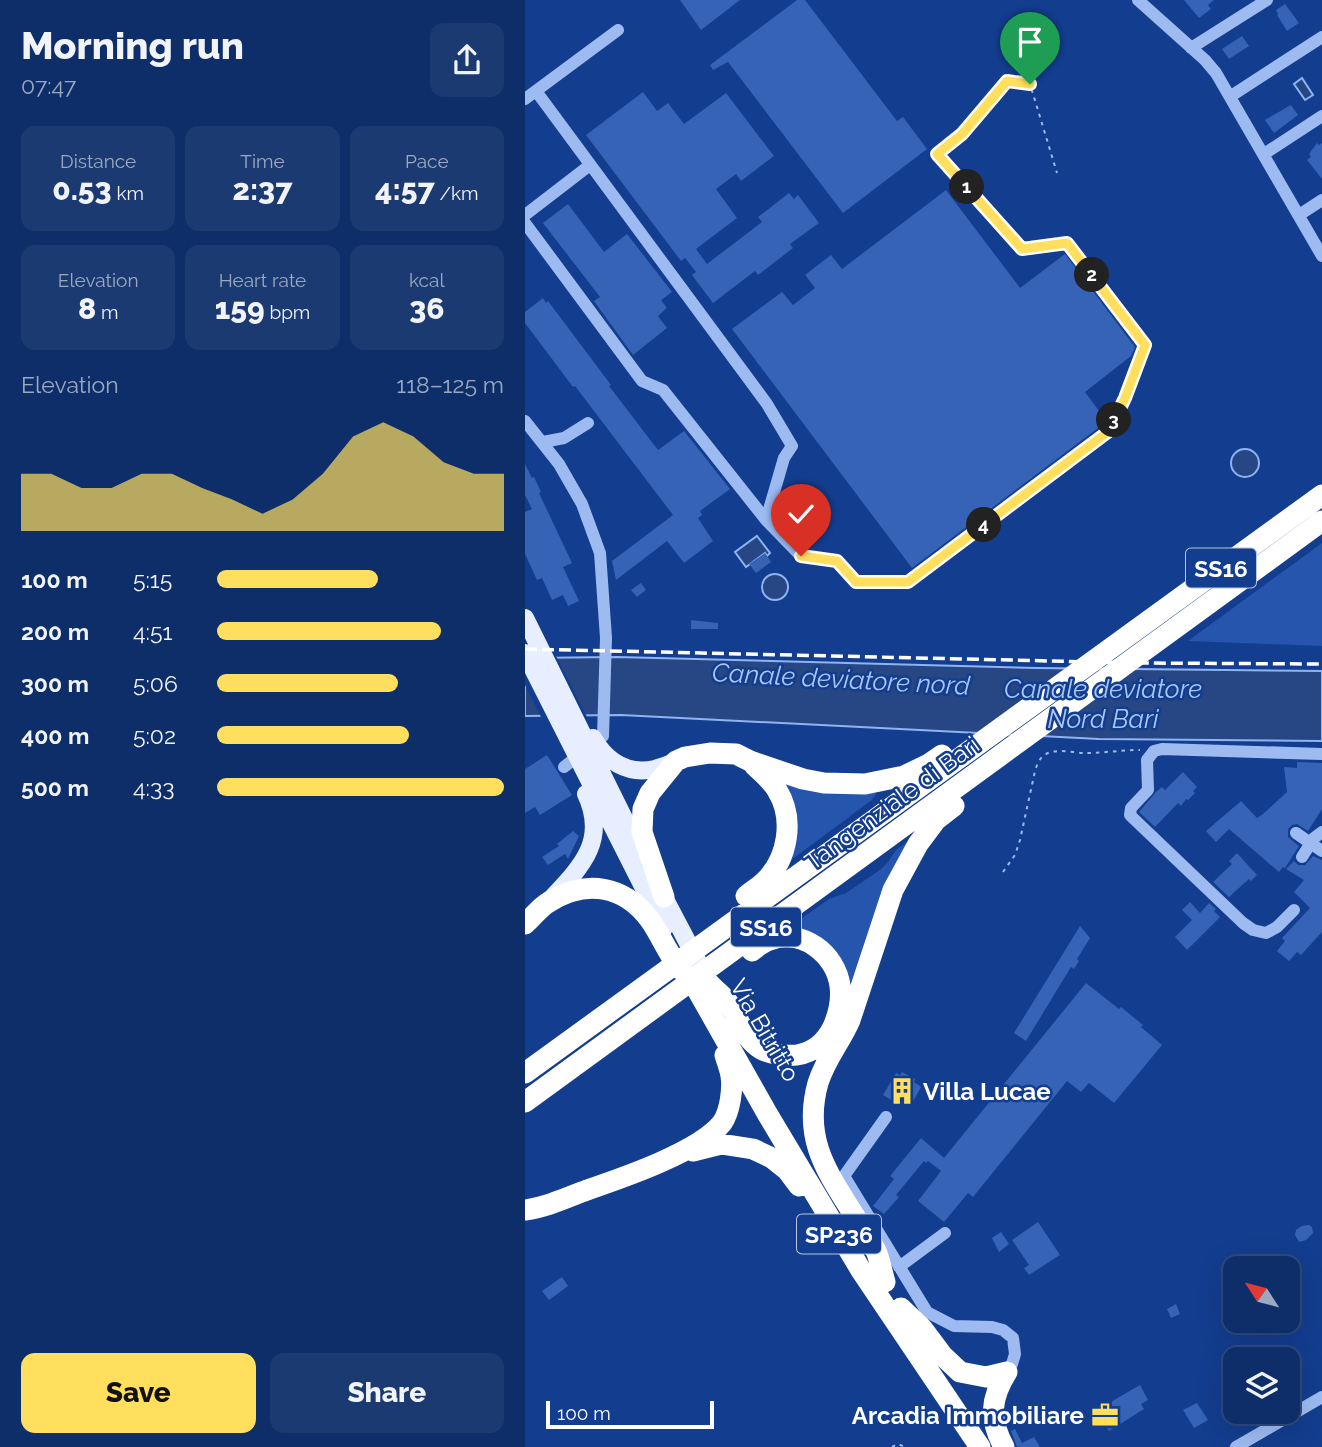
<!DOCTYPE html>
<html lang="en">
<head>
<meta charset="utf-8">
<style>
  body { margin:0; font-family:Raleway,sans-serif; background:#1c3a72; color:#f1f3f6; height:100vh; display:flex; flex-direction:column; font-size:26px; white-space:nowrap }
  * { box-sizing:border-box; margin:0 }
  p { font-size:23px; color:#9ba8c1 }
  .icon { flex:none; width:38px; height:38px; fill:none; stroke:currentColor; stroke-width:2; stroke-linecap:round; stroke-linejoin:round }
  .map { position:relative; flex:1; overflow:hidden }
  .side { display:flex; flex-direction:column; background:#0e2e6a; width:525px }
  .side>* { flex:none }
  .needle { width:46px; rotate:306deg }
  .controls { position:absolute; left:698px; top:1256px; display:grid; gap:14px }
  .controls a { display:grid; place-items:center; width:77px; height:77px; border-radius:14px; background:#0e2e6a; box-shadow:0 7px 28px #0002,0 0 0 2px #2e4a7e; font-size:35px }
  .scale { position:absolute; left:21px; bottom:18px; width:168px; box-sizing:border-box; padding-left:7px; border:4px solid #fff; border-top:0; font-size:19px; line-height:24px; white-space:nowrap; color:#fff; -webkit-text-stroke:5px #133d8e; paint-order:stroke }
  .pin { position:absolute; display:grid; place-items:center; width:60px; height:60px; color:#fff; margin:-72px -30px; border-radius:50% 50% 50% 0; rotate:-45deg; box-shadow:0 0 7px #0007 }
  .pin .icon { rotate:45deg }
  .km { position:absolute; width:35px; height:35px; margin:-18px; border-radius:50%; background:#222; color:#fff; font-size:19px; line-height:35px; text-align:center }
  .round { display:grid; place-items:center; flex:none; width:74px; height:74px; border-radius:14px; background:#1c3a72 }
  .head { display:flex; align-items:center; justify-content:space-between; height:119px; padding:0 21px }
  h1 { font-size:38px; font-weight:800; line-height:52px }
  .figures { display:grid; grid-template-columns:repeat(3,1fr); gap:10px; height:119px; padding:7px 21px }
  .figures div { display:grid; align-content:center; border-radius:14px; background:#1c3a72; text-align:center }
  .figures b { font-size:30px; font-weight:800 }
  .figures small { font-size:19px; font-weight:400 }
  .figures p { font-size:19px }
  .chart { height:196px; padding:14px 21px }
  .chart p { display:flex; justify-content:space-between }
  .chart svg { width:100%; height:126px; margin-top:7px; fill:#ffdf5d; opacity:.7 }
  .primary-button { display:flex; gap:14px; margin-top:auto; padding:14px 21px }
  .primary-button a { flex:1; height:80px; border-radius:14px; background:#ffdf5d; color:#111; font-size:28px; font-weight:800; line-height:80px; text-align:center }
  .primary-button a+a { background:#1c3a72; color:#f1f3f6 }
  ul { padding:0 21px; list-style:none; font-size:23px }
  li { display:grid; grid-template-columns:112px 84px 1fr; align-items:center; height:52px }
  li i { height:18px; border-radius:9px; background:#ffdf5d }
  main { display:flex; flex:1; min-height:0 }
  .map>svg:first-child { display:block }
  .green { fill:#2555ad }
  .water { fill:#274784; stroke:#8eb4f4; stroke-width:2 }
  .pier { fill:#133d8e }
  .building { fill:#3663b5 }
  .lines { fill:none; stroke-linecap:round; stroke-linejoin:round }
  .path { stroke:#9dbbf1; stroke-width:2; stroke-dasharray:3.5 5; stroke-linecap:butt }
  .minor { stroke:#9dbbf1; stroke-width:12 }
  .major { stroke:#e7eeff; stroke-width:18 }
  .highway { stroke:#fff; stroke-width:21 }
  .rail { stroke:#fff; stroke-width:3.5; stroke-dasharray:12 5; stroke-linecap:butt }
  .route-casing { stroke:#fff; stroke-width:14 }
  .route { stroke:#ffdf5d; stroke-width:9 }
  .labels { text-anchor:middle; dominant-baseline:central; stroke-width:5; stroke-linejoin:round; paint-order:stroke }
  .shield { fill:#133d8e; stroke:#b8c5dd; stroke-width:2 }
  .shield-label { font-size:23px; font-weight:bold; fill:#fff }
  .street-label { font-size:24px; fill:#fff; stroke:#133d8e }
  .poi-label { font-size:24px; font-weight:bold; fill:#fff; stroke:#133d8e; text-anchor:start }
  .water-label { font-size:26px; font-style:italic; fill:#a9c6f8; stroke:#133d8e }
</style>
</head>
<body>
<main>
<section class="side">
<div class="head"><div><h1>Morning run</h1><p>07:47</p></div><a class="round"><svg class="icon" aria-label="share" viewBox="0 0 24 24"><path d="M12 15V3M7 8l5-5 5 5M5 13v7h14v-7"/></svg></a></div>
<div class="figures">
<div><p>Distance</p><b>0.53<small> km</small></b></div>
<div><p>Time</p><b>2:37</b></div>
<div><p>Pace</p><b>4:57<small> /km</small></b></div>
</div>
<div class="figures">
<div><p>Elevation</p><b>8<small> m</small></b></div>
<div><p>Heart rate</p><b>159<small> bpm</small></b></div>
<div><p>kcal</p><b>36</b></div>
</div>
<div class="chart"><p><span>Elevation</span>118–125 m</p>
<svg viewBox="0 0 160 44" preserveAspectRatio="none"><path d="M0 44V24L10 24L20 29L30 29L40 24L50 24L60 29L70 33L80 38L90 33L100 24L110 11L120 6L130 11L140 20L150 24L160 24V44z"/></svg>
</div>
<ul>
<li><b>100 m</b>5:15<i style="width:56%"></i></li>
<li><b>200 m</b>4:51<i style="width:78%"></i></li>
<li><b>300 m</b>5:06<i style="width:63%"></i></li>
<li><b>400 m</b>5:02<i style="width:67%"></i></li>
<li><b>500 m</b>4:33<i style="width:100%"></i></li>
</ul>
<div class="primary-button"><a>Save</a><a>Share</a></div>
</section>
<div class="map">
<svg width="797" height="1447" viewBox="0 0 797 1447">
  <rect width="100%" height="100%" fill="#133d8e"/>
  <path class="green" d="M 797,543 L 797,646 L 663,641 Z
    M 258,783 L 350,791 L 351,794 L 347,800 L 262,863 Z
    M 390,836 L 324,1004 L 321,984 L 263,928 L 304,899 L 321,893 L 355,870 L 363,862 L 371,850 Z"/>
  <path class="water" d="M 777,78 L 788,95 L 780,100 L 769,84 Z
    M706 463a14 14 0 1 1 28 0a14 14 0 1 1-28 0Z
    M 232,536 L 245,553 L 242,556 L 240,553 L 221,567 L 210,552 Z
    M237 587a13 13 0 1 1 26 0a13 13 0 1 1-26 0Z
    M 92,657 L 512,668 L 797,671 L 797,741 L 574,739 L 96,715 L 0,716 L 0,658 Z"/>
  <path class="pier" d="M 0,654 L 30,654 L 63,719 L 17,719 L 0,685 Z"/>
  <path class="building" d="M 155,0 L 215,0 L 176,30 Z
    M 272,0 L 280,0 L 372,121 L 378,117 L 402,149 L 318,213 L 203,62 L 188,70 L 185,65 Z
    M 659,0 L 689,0 L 683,5 L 686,9 L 674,18 Z
    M 760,4 L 774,23 L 762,31 L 752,15 L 753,14 L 751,10 Z
    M 717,36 L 724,46 L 704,59 L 697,49 Z
    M 118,92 L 132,111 L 143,103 L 159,124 L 201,93 L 249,156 L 216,181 L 211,174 L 191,189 L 212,218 L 171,249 L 182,264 L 237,222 L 233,217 L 264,193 L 269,199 L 273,195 L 294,223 L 265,244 L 268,248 L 233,275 L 230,271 L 188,303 L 167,275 L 171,272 L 160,258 L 156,261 L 61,135 Z
    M 766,105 L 773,115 L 749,133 L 740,120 Z
    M 792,143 L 794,145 L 797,143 L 797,179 L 782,160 L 786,157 L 784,154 Z
    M 421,190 L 495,288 L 540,254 L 610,347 L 606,356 L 560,392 L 580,419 L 577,425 L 387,568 L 207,329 L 257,292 L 268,305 L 290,288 L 280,275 L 306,255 L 317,269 Z
    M 43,204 L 79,252 L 102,234 L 147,292 L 136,300 L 142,308 L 133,316 L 142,328 L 108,355 L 69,301 L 75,297 L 18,223 Z
    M 18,298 L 21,303 L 23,301 L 86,385 L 84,386 L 133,450 L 159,431 L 205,489 L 175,511 L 177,515 L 173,518 L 188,541 L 159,563 L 142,541 L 91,580 L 87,561 L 148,515 L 50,386 L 48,387 L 0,323 L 0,312 Z
    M 0,464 L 7,478 L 9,477 L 16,492 L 14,493 L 47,563 L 38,567 L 54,601 L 43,606 L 38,595 L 27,600 L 17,578 L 12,580 L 0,554 L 0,512 L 7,509 L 0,495 Z
    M 240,553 L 246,562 L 231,573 L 224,564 Z
    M 116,583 L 121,590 L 112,597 L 106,590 Z
    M 166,620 L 193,623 L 193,629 L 166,629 Z
    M 22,755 L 47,795 L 15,815 L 10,807 L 0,813 L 0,769 Z
    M 772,762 L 797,763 L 797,809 L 783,831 L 772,824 L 767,825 L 763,829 L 763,837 L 774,846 L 760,868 L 758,867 L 754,872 L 704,829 L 691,842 L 681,831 L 716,801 L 732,818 L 738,814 L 762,792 L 759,767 L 772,768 Z
    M 658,772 L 672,787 L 668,791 L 670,793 L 663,800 L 661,799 L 656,806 L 653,803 L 630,827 L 614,812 L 631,792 L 637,787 L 640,790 Z
    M 48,831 L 54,836 L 43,859 L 40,854 L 23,865 L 17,857 L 34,846 L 32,844 Z
    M 712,853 L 732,875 L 726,881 L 724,879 L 704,897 L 688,882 L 707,864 L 704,861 Z
    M 788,856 L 797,860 L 797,932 L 776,955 L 772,952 L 764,961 L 752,951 L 760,941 L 757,938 L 785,908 L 769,892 L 779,880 L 761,869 L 769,861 L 773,865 L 780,865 Z
    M 665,902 L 675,913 L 684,903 L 691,909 L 689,911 L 695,917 L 662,950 L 650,937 L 667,920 L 657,910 Z
    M 555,926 L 565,938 L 552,959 L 554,961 L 549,969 L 546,967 L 501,1041 L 489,1033 Z
    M 561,983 L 594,1009 L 596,1007 L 618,1025 L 616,1027 L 637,1045 L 589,1103 L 564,1083 L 556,1092 L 542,1081 L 448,1197 L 443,1193 L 419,1222 L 393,1201 L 416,1171 L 403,1161 L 401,1163 L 399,1161 L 371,1195 L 374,1197 L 359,1214 L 348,1206 L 369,1179 L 365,1176 L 396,1138 L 419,1158 Z
    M 377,1072 L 390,1079 L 389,1082 L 396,1087 L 386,1105 L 380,1102 L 373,1104 L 358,1095 L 371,1073 L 375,1075 Z
    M 513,1222 L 535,1255 L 504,1275 L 499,1268 L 504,1265 L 487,1240 Z
    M 784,1225 L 787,1227 L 788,1233 L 781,1240 L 774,1242 L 770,1235 L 771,1230 L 777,1226 Z
    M 476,1232 L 484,1244 L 474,1252 L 467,1238 Z
    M 37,1277 L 43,1286 L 24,1300 L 17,1291 Z
    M 651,1304 L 655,1314 L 646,1318 L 642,1309 Z
    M 615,1385 L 623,1400 L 616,1404 L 619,1409 L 584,1431 L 572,1413 L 578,1409 L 577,1407 Z
    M 672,1403 L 683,1420 L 669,1428 L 658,1410 Z
    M 490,1429 L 497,1443 L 509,1437 L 515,1447 L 492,1447 L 486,1431 Z"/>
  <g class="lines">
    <path class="path" d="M 421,147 L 437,134 L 482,81 L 505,84 L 532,173
      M 478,872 L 490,855 L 495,840 L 510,771 C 512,764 515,757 521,754 C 532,748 549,753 560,753 C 578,753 597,750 615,750
      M 367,1447 L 373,1444 L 380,1447"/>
    <path class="minor" d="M 613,0 L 680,60 L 691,73 L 797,256
      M 666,48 L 742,0
      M 11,91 L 242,404 L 267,446 L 259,458 L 241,520
      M 706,96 L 797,37
      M 0,99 L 93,30
      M 739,154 L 797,116
      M 0,215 L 65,165
      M 774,215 L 797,200
      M 0,223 L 117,381 L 138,390 L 241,520 L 276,556 L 312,561 L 331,582 L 383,582 L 584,431 L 600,398 L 620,345 L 542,243 L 497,249 L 412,154
      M 0,421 L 34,464 L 57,504 L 75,553 L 81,638 L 78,736 L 39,767
      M 18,442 L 39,438 L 63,423
      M 771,833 L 797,851
      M 777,857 L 789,838 L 797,832
      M 769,910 L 752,927 L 741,933 L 728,930 L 718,923 L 609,819 L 605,815 L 606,808 L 623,790 L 622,760 L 629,751 L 637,749 L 797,754
      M 361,1117 L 319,1176 L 402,1312 L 429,1326 L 467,1327 L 478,1330 L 488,1338 L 490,1354 L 487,1364 L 482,1372
      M 374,1267 L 420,1233
      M 711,1447 L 797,1397"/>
    <path class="major" d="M 0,618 L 117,855
      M 0,653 L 139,928
      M 68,738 C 81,761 102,775 130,769 C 137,767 145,764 151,761
      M 133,886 L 174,964
      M 25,900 C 56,867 83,841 61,794"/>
    <path class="highway" d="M 221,896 C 227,891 234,887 239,882 C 263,859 270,819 252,790 C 247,781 237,773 229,765
      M 139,897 L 117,832 L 118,809 L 125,793 L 151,761 L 160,757 L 185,753 L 211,754 L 225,761 L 278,779 L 299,783 L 340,784 L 379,776 L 404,764 L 417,755
      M 0,924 C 8,917 15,907 24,902 C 61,879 99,885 125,920 C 135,934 142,952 153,966 C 156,970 161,974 165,977 L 243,1115 L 337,1272 L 455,1447
      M 183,982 C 189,989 197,995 202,1001 C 214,1016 218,1039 236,1049 C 247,1055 259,1056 272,1055 C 289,1052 300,1043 308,1027 C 314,1013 317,1001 315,986 C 311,954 277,928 245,940 C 238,942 232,947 227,951
      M 0,1073 L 797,495
      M 0,1102 L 797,521
      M 168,1151 L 196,1144 L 228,1149 L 247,1158 L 262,1170 L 274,1186
      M 0,1210 C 22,1207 41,1198 62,1190 C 97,1178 174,1152 197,1123 C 205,1112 208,1089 206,1076 C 205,1069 202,1062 200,1055
      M 360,1282 C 357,1272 355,1260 351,1251 C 347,1243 342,1235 337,1228 C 307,1178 276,1144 293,1083 C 300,1060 316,1041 325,1020 L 368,890 L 393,844 L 411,820 L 429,806
      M 376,1308 L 397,1328 L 418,1356 L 435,1372 L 461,1377 L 482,1372
      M 479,1447 C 464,1419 465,1399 482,1372"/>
    <path class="rail" d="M 0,649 L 615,663 L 797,664"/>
  </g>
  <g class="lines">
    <defs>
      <path id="route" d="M 276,556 L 312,561 L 331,582 L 383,582 L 584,431 L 600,398 L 620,345 L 542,243 L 497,249 L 412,154 L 437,134 L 482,81 L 505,84"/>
    </defs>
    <use href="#route" class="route-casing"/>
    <use href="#route" class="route"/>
  </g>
  <defs>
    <symbol id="building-bare" viewBox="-9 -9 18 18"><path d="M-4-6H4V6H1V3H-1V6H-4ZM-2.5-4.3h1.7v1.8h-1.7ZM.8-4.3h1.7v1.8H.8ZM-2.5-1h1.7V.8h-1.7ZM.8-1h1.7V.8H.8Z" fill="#ffdf5d" stroke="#133d8e" stroke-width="2.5" paint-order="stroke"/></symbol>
    <symbol id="office-bare" viewBox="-9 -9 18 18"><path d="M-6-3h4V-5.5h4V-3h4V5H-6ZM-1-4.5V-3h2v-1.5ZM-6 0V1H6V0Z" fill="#ffdf5d" stroke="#133d8e" stroke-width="2.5" paint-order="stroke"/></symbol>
  </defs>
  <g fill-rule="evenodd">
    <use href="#building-bare" x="358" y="1072" width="38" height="38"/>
    <use href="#office-bare" x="561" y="1396" width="38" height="38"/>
  </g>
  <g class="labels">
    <g class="shield">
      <rect x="661" y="548.5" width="70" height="39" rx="5"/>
      <rect x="206" y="907.5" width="70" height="39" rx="5"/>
      <rect x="272" y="1214.5" width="84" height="39" rx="5"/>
    </g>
    <g class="shield-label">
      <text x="696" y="568">SS16</text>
      <text x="241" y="927">SS16</text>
      <text x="314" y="1234">SP236</text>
    </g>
    <g class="street-label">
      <text transform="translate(367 803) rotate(-36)">Tangenziale di Bari</text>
      <text transform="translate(240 1030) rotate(60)">Via Bitritto</text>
    </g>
    <g class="poi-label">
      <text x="398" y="1091">Villa Lucae</text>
      <text x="559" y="1415" text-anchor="end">Arcadia Immobiliare</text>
    </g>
    <g class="water-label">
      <text transform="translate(316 679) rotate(3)">Canale deviatore nord</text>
      <text x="578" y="689">Canale deviatore<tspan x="578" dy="30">Nord Bari</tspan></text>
    </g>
  </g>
</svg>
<div class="controls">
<a><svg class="needle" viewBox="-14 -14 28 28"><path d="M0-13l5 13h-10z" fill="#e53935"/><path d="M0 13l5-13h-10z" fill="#9ba8c1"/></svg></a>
<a><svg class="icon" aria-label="layers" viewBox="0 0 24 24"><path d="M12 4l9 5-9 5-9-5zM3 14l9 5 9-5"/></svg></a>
</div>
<div class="scale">100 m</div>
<div class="pin" style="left:505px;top:84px;background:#1e9e55"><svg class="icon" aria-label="arrive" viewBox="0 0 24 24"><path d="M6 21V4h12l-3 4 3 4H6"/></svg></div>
<div class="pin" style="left:276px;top:556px;background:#d93025"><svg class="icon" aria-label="check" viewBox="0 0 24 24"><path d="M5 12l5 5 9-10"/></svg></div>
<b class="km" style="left:442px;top:187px">1</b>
<b class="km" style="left:567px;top:275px">2</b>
<b class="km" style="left:589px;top:420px">3</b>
<b class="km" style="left:459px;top:525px">4</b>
</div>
</main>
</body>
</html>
